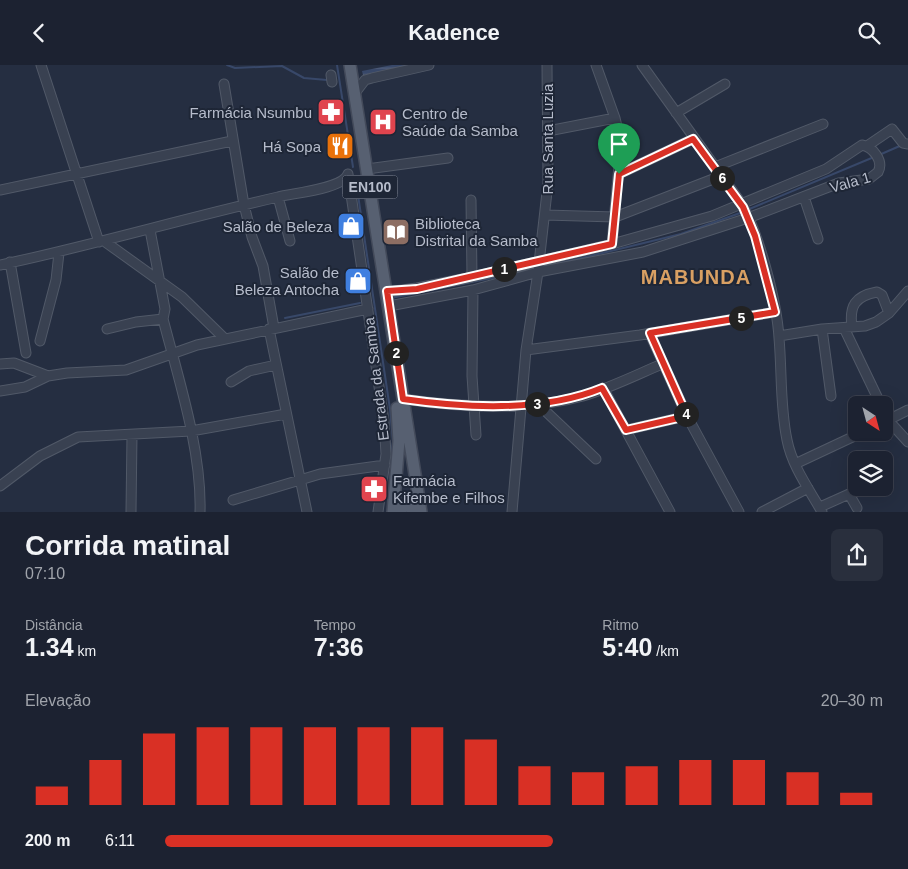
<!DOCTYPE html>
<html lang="pt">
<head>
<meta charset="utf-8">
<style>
  body { margin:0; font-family:Arial,sans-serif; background:#292f3d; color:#f1f3f6; height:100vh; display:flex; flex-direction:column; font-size:19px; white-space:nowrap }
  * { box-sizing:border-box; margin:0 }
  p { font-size:16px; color:#a0a4ab }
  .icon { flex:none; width:28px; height:28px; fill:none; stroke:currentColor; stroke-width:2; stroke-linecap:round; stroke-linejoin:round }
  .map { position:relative; height:447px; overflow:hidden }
  .panel { display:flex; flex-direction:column; background:#1c2231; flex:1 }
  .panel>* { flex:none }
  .needle { width:32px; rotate:144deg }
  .controls { position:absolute; left:848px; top:331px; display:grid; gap:10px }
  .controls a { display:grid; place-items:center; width:45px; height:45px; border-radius:8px; background:#1c2231; box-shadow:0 5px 20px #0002,0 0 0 1px #3a3f4d; font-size:25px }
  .pin { position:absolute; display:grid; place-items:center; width:42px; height:42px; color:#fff; margin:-51px -21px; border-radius:50% 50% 50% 0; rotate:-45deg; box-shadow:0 0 5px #0007 }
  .pin .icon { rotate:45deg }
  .km { position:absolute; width:25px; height:25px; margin:-12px; border-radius:50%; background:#222; color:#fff; font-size:14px; line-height:25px; text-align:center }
  .round { display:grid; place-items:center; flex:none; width:52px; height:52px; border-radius:8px; background:#292f3d }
  .summary { display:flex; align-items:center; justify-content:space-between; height:85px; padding:0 25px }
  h1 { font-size:28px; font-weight:600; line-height:38px }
  .stats { display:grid; grid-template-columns:repeat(3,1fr); gap:8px; height:85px; padding:5px 25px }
  .stats div { display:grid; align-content:center }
  .stats b { font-size:25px; font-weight:600 }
  .stats small { font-size:14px; font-weight:400 }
  .stats p { font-size:14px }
  .chart { height:140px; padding:10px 25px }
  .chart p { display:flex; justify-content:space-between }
  .chart svg { width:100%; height:90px; margin-top:5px; stroke:#d93025; stroke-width:6 }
  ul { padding:0 25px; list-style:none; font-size:16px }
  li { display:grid; grid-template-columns:80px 60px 1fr; align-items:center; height:38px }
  li i { height:12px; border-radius:6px; background:#d93025 }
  header { display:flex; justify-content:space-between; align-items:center; height:65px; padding:0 25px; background:#1c2231; font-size:22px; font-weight:600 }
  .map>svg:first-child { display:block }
  .water { fill:url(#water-rules) }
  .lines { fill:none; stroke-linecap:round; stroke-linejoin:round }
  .stream { stroke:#384869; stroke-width:2 }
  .minor-casing { stroke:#515968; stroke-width:11 }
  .major-casing { stroke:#434a5a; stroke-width:14 }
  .minor { stroke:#394151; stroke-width:9 }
  .major { stroke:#576071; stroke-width:11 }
  .route-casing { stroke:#fff; stroke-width:10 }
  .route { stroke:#d93025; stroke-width:6 }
  .labels { text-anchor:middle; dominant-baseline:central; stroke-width:4; stroke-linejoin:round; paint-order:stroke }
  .shield { fill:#1e2636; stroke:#888f9e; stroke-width:1 }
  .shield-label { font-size:14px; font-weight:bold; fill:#b6bccb }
  .poi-label { font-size:15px; fill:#b6bccb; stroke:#1e2636; text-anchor:end }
  .street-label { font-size:15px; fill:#b6bccb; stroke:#1e2636 }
  .district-label { font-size:20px; font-weight:bold; letter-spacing:1px; fill:#d9a063; stroke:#1e2636 }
</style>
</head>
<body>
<header><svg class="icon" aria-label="back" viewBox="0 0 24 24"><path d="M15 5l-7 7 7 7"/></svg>Kadence<svg class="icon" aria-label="search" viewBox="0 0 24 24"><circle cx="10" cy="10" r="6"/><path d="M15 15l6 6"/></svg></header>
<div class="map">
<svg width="908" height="447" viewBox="0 0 908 447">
  <defs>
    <pattern id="water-rules" width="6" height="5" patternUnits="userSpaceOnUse" patternTransform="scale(1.25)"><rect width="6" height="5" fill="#384869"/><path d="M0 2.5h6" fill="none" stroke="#53607d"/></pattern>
  </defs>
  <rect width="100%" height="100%" fill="#252e41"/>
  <path class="water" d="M 392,0 L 412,0 L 363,10 L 362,6 Z"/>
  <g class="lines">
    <path class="stream" d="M 227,0 L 235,3 L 282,1 L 304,13 L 327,15
      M 337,0 L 353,102
      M 879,90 L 902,80
      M 358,130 L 390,344 L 393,377 L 391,390
      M 747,145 L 874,92
      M 553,200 L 681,169 L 743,147
      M 391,233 L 517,208
      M 285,253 L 360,238"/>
    <defs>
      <path id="minor" d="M 41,0 L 99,177
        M 596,0 L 615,53 L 621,78 L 612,179
        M 642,0 L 741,138 C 759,168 777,238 779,273 C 782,307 780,342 787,375 C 792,401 809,424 822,447
        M 331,10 L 332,17
        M 224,19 L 244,140 L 252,172 L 263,201 L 274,263
        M 355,28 L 365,15 L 372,13 L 429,0
        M 676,48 L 725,19
        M 548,66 L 615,53
        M 867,81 L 892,64 L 903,78 L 908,79
        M 715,102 L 823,59
        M 367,104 L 448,93
        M 348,109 L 384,356 L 386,389 L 378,447
        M 619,109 L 693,74
        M 0,125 L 232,76
        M 278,132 L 290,176
        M 804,132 L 818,174
        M 471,135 L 472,212
        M 545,150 L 615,152 L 721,111
        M 150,165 L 165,244 L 163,254 C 178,312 202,386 200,447
        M 104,176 L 182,232 L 225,274
        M 10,197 L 26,288
        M 0,200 C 94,180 185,153 278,132 C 293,128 343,124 348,109
        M 473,225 L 472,311 L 476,370
        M 387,227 L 417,223 L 472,212 L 612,179 L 712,151 L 826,104 L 862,80 C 873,82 884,96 878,107 L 869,114 L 839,118 L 748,153 L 643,187 L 538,207 L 473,225 L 389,241
        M 852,262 C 849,241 855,231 877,227 L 882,230 L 889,248
        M 844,263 L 881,340
        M 107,264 L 136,257 L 163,254
        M 269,264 L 307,447
        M 822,264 L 831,331
        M 650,269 L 687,351 L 739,447
        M 779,271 L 822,264 L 865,261 L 876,257 L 889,248 L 908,226
        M 40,276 L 56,215 L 59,188
        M 526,285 L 640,270 L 775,247
        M 0,299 L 14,298 L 48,311
        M 231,317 L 249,306 L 276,300
        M 603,323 L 670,447
        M 0,326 L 25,322 L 48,311 L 67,308 L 126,305 L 197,280 L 368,244
        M 403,334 C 459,342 529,346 583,331 C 610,323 636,310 662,299
        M 538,339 L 596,394
        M 884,346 L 888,355 L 908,377
        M 884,357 L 908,345
        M 626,365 L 687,351
        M 795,399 L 861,368
        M 0,421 L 40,391 L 78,372 L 191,366 L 286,349
        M 233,435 L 320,409 L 385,400
        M 820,442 L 849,429 L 857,443
        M 131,447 L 132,370
        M 512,447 L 526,285 L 538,207 L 548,118 L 547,0
        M 762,447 L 808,423"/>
      <path id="major" d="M 350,0 L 421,447
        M 393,447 L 399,376 L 397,343
        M 399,447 L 406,439 L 416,447"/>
    </defs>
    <use href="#minor" class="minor-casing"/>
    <use href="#major" class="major-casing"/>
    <use href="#minor" class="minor"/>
    <use href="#major" class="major"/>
  </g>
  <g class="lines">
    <defs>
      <path id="route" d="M 693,74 L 743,142 L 755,171 L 775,247 L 650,268 L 687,351 L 626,365 L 602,323 C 544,347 465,343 403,334 L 387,226 L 417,224 L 612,179 L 619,109 Z"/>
    </defs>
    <use href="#route" class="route-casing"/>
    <use href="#route" class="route"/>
  </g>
  <defs>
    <symbol id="pharmacy-square" viewBox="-11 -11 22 22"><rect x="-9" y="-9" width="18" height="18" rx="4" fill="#e0444e" stroke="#1e2636"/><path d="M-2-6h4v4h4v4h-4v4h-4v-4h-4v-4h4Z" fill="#fff"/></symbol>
    <symbol id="hospital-square" viewBox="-11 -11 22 22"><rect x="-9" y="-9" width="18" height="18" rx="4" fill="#e0444e" stroke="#1e2636"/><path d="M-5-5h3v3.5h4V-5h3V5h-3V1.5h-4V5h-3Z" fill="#fff"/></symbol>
    <symbol id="restaurant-square" viewBox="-11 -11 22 22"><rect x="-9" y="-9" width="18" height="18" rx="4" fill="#e8710a" stroke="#1e2636"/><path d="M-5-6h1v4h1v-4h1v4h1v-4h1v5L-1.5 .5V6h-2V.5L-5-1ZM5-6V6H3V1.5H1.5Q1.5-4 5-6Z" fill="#fff"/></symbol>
    <symbol id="shop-square" viewBox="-11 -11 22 22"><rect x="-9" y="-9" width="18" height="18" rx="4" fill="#3f7fe0" stroke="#1e2636"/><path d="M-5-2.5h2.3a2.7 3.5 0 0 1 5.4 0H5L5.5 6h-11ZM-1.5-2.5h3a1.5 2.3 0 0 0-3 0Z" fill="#fff"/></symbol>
    <symbol id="library-square" viewBox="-11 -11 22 22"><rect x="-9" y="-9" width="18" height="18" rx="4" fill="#8d6e63" stroke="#1e2636"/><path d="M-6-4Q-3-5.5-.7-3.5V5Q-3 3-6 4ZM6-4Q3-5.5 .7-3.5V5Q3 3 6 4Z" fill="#fff"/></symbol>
  </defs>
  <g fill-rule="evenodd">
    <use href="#pharmacy-square" x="315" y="31" width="32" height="32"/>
    <use href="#hospital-square" x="367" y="41" width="32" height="32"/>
    <use href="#restaurant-square" x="324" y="65" width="32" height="32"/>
    <use href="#shop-square" x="335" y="145" width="32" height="32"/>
    <use href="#library-square" x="380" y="151" width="32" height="32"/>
    <use href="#shop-square" x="342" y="200" width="32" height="32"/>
    <use href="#pharmacy-square" x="358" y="408" width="32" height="32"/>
  </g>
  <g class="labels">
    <rect class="shield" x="342.5" y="110.5" width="55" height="23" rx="4"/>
    <g class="shield-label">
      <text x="370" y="122">EN100</text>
    </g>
    <g class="poi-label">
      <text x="312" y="47">Farmácia Nsumbu</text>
      <text x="402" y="48" text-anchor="start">Centro de<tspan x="402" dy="17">Saúde da Samba</tspan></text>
      <text x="321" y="81">Há Sopa</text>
      <text x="415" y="158" text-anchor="start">Biblioteca<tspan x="415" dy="17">Distrital da Samba</tspan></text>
      <text x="332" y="161">Salão de Beleza</text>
      <text x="339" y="207">Salão de<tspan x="339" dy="17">Beleza Antocha</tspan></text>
      <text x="393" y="415" text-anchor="start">Farmácia<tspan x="393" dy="17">Kifembe e Filhos</tspan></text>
    </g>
    <g class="street-label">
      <text transform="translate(547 74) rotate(-90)">Rua Santa Luzia</text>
      <text transform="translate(850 117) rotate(-16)">Vala 1</text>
      <text transform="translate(376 314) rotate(-97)">Estrada da Samba</text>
    </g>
    <g class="district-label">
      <text x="696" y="212">MABUNDA</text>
    </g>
  </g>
</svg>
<div class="controls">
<a><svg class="needle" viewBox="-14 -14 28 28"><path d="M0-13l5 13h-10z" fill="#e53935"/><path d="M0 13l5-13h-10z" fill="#a0a4ab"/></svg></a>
<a><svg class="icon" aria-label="layers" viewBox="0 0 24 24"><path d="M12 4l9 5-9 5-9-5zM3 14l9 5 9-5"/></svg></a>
</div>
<div class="pin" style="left:619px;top:109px;background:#1e9e55"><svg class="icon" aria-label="arrive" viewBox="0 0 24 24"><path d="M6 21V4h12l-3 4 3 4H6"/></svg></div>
<b class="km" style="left:504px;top:204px">1</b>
<b class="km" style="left:396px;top:288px">2</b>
<b class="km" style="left:537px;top:339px">3</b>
<b class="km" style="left:686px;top:349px">4</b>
<b class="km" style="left:741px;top:253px">5</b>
<b class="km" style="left:722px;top:113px">6</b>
</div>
<section class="panel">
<div class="summary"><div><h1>Corrida matinal</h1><p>07:10</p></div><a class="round"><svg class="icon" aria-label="share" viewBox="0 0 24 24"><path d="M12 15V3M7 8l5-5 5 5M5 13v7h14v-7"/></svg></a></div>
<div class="stats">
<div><p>Distância</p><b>1.34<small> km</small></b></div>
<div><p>Tempo</p><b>7:36</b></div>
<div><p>Ritmo</p><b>5:40<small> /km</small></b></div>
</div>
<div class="chart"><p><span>Elevação</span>20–30 m</p>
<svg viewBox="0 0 160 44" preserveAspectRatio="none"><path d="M5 44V35M15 44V22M25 44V9M35 44V6M45 44V6M55 44V6M65 44V6M75 44V6M85 44V12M95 44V25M105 44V28M115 44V25M125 44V22M135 44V22M145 44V28M155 44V38"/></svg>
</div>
<ul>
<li><b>200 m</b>6:11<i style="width:54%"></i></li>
</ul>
</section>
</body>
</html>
